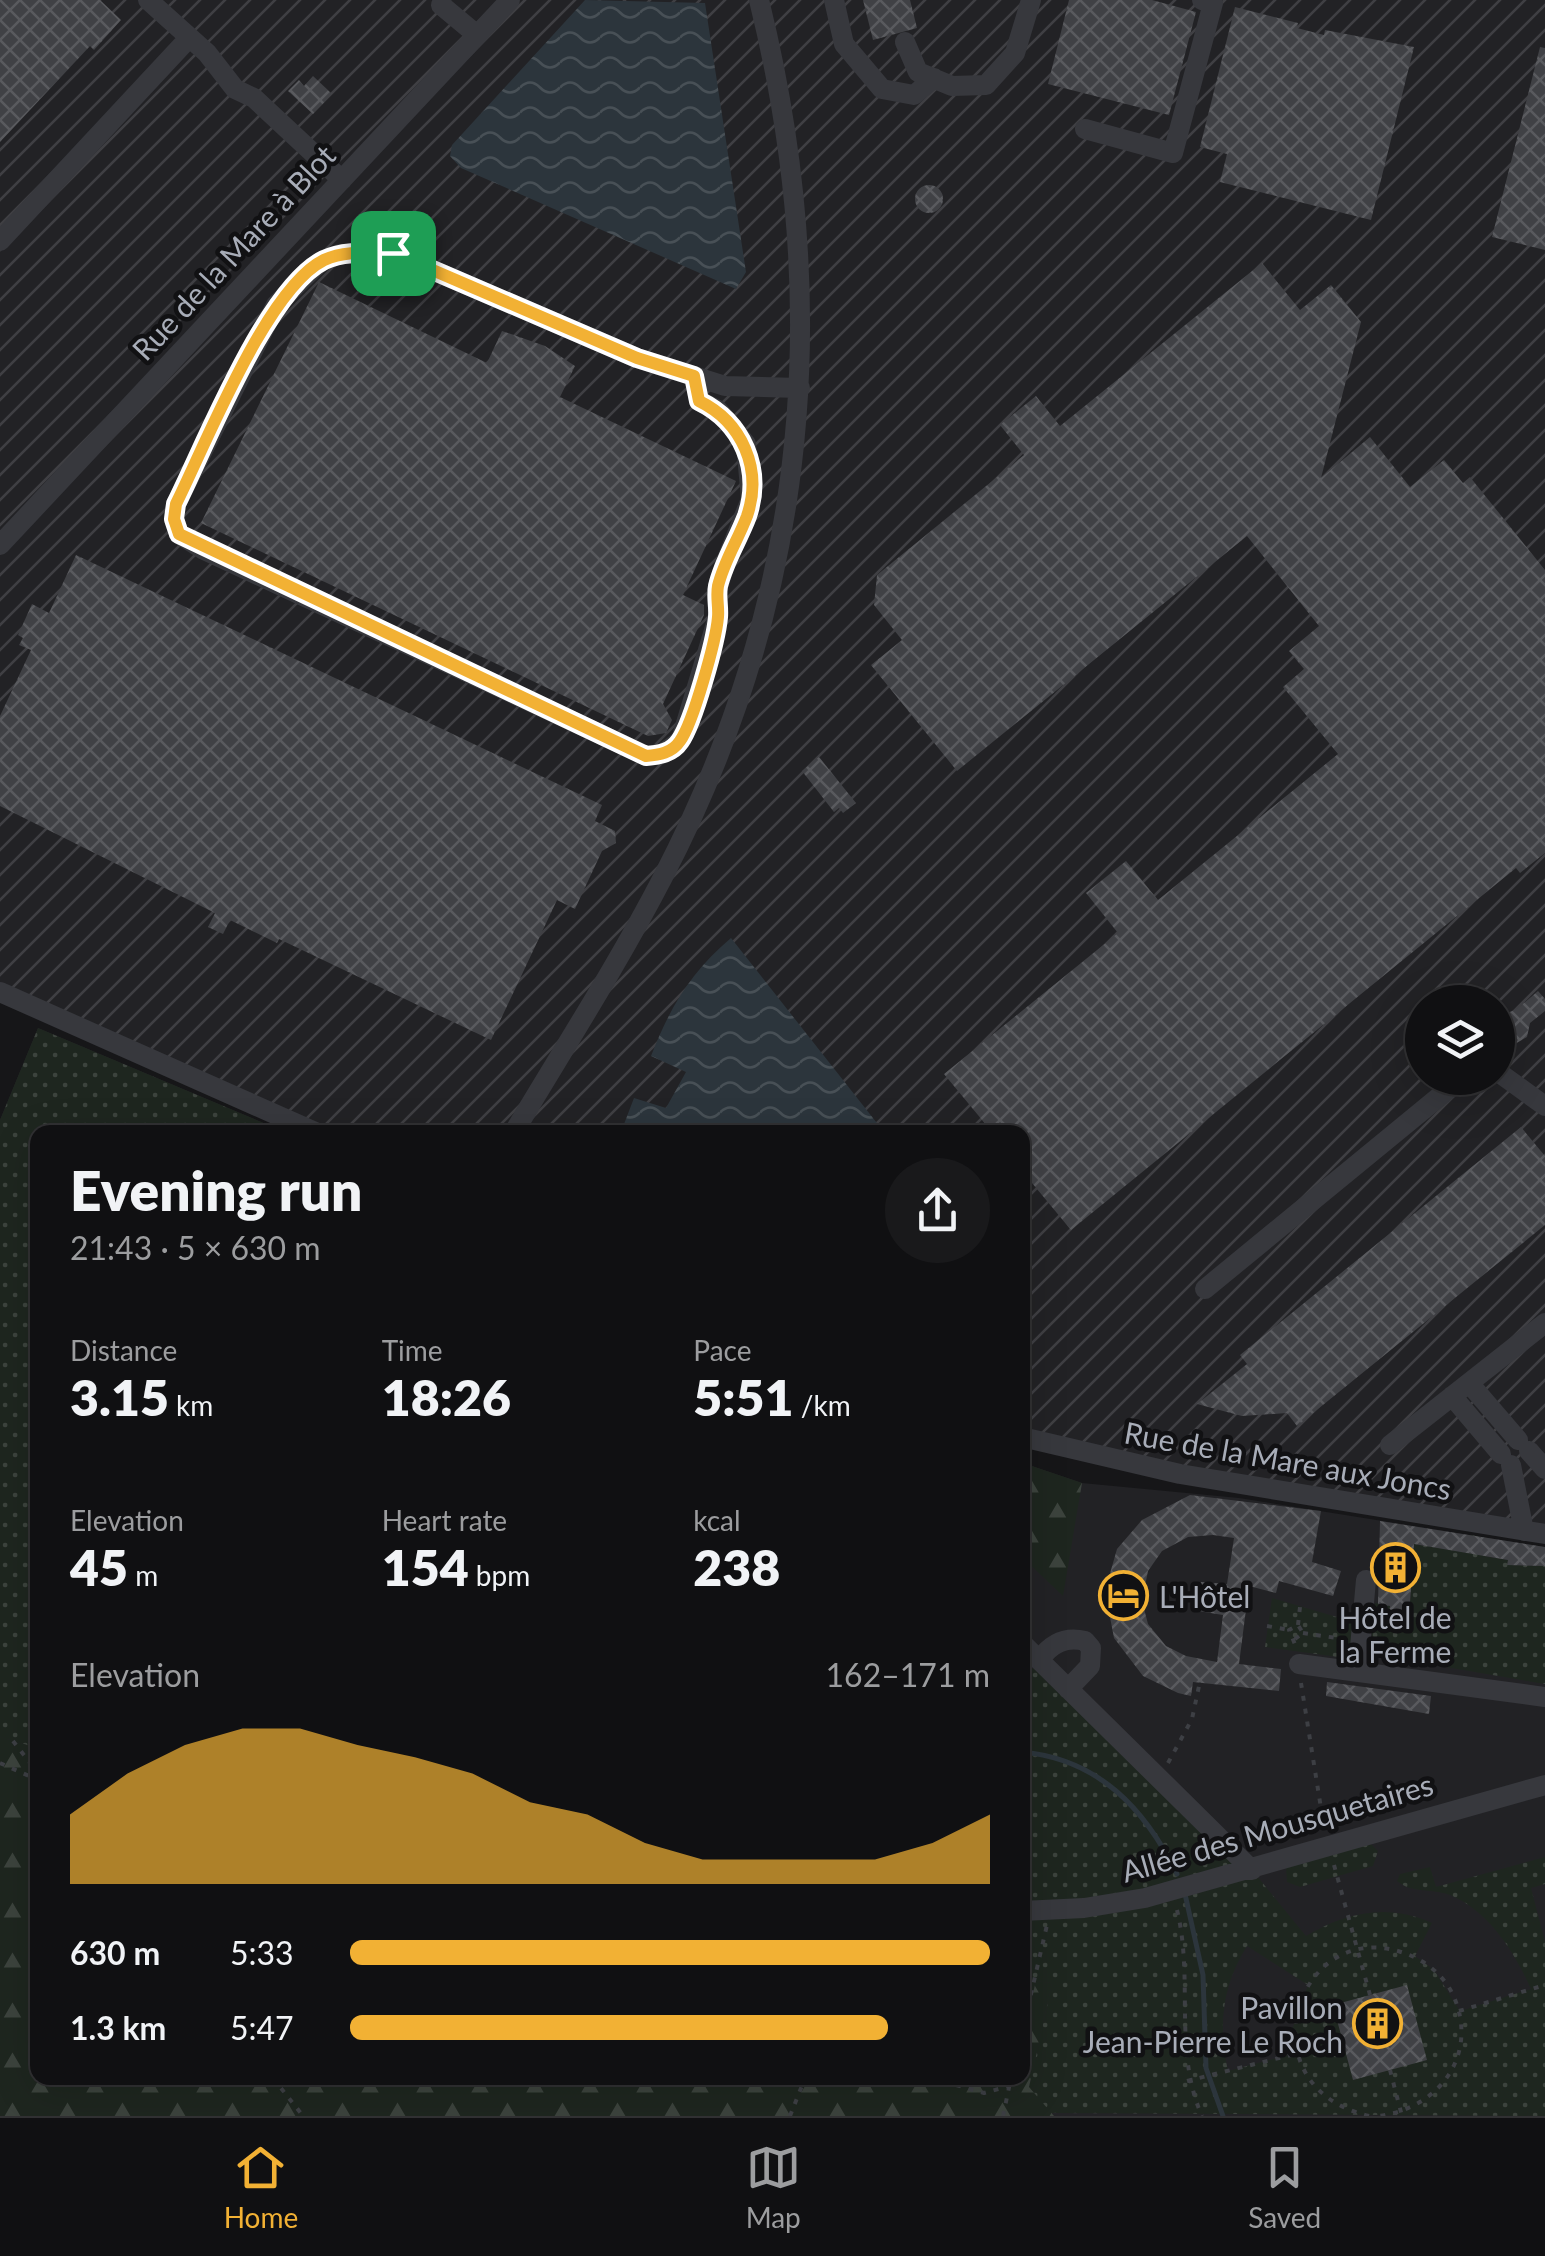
<!DOCTYPE html>
<html lang="en">
<head>
<meta charset="utf-8">
<style>
  body { margin:0; font-family:Lato,sans-serif; background:#19191b; color:#f1f3f6; height:100vh; display:flex; flex-direction:column; font-size:38px; white-space:nowrap }
  * { box-sizing:border-box; margin:0 }
  p { font-size:32px; color:#9c9d9f }
  .icon { flex:none; width:55px; height:55px; fill:none; stroke:currentColor; stroke-width:2; stroke-linecap:round; stroke-linejoin:round }
  .map { position:relative; flex:1; overflow:hidden }
  .sheet { position:absolute; left:30px; top:1125px; width:1000px; height:960px; display:flex; flex-direction:column; background:#101012; border-radius:20px; box-shadow:0 10px 40px #0002,0 0 0 2px #303032 }
  .sheet>* { flex:none }
  .buttons { position:absolute; left:1405px; top:985px; display:grid; gap:20px }
  .buttons a { display:grid; place-items:center; width:110px; height:110px; border-radius:50%; background:#101012; box-shadow:0 10px 40px #0002,0 0 0 2px #303032; font-size:50px }
  .pin { position:absolute; display:grid; place-items:center; width:85px; height:85px; color:#fff; margin:-42px; border-radius:20px; box-shadow:0 5px 15px #0006 }
  .round { display:grid; place-items:center; flex:none; width:105px; height:105px; border-radius:52px; background:#19191b }
  .head { display:flex; align-items:center; justify-content:space-between; height:170px; padding:0 40px }
  h1 { font-size:55px; font-weight:800; line-height:75px }
  .figures { display:grid; grid-template-columns:repeat(3,1fr); gap:15px; height:170px; padding:10px 40px }
  .figures div { display:grid; align-content:center }
  .figures b { font-size:50px; font-weight:800 }
  .figures small { font-size:28px; font-weight:400 }
  .figures p { font-size:28px }
  .chart { height:280px; padding:20px 40px }
  .chart p { display:flex; justify-content:space-between }
  .chart svg { width:100%; height:180px; margin-top:10px; fill:#f2b134; opacity:.7 }
  ul { padding:0 40px; list-style:none; font-size:32px }
  li { display:grid; grid-template-columns:160px 120px 1fr; align-items:center; height:75px }
  li i { height:25px; border-radius:12px; background:#f2b134 }
  .dock { display:flex; justify-content:space-around; align-items:center; height:140px; border-top:2px solid #303032; background:#101012; font-size:28px; color:#9c9d9f }
  .dock a { display:grid; justify-items:center; gap:5px }
  .dock .active { color:#f2b134 }
  .map>svg:first-child { display:block }
  .built { fill:#222225 }
  .industrial { fill:url(#industrial-furrows); fill-rule:evenodd }
  .grass { fill:url(#grass-dots); fill-rule:evenodd }
  .forest { fill:url(#forest-firs) }
  .water { fill:url(#water-waves) }
  .lines { fill:none; stroke-linecap:round; stroke-linejoin:round }
  .stream { stroke:#2c353c; stroke-width:5 }
  .building { fill:url(#building-cross-hatch); fill-rule:evenodd }
  .path { stroke:#3d3f44; stroke-width:4; stroke-dasharray:5 8; stroke-linecap:butt }
  .minor { stroke:#37383d; stroke-width:20 }
  .route-casing { stroke:#fff; stroke-width:20 }
  .route { stroke:#f2b134; stroke-width:12 }
  .labels { text-anchor:middle; dominant-baseline:central; stroke-width:9; stroke-linejoin:round; paint-order:stroke }
  .street-label { font-size:30px; fill:#a8adb8; stroke:#111113 }
  .poi-label { font-size:30px; fill:#a8adb8; stroke:#111113; text-anchor:start }
</style>
</head>
<body>
<div class="map">
<svg width="1545" height="2116" viewBox="0 0 1545 2116">
  <defs>
    <pattern id="industrial-furrows" width="10" height="10" patternUnits="userSpaceOnUse" patternTransform="scale(2.5)"><rect width="10" height="10" fill="#222225"/><path d="M-1 1l2-2M0 10L10 0M9 11l2-2" fill="none" stroke="#3f3f43"/></pattern>
    <pattern id="grass-dots" width="8" height="8" patternUnits="userSpaceOnUse" patternTransform="scale(2.5)"><rect width="8" height="8" fill="#1e261f"/><path d="M2 2h.1M6 6h.1" fill="none" stroke="#3c433d" stroke-width="1.8" stroke-linecap="round"/></pattern>
    <pattern id="forest-firs" width="22" height="20" patternUnits="userSpaceOnUse" patternTransform="scale(2.5)"><rect width="22" height="20" fill="#1e261f"/><path d="M5 1l3.5 6h-7zM16 11l3.5 6h-7z" fill="#3c433d"/></pattern>
    <pattern id="water-waves" width="16" height="10" patternUnits="userSpaceOnUse" patternTransform="scale(2.5)"><rect width="16" height="10" fill="#2c353c"/><path d="M0 5q4-4 8 0t8 0" fill="none" stroke="#485056"/></pattern>
    <pattern id="building-cross-hatch" width="8" height="8" patternUnits="userSpaceOnUse" patternTransform="scale(2.5)"><rect width="8" height="8" fill="#404145"/><path d="M0 0l8 8M0 8l8-8" fill="none" stroke="#595a5e"/></pattern>
  </defs>
  <rect width="100%" height="100%" fill="#161618"/>
  <path class="built" d="M 38,1028 L 285,1132 L 38,1132 L 38,2078 L 1022,2078 L 1023,1463 L 1082,1483 L 1239,1498 L 1545,1547 L 1545,2116 L 0,2116 L 0,1120 Z"/>
  <path class="industrial" d="M 0,0 L 1545,0 L 1545,1534 L 1023,1437 L 1022,1132 L 315,1132 L 0,992 ZM 1422,1002 L 1498,1002 L 1498,1078 L 1422,1078 Z"/>
  <path class="grass" d="M 38,1028 L 285,1132 L 38,1132 L 37,1748 L 0,1737 L 0,1120 Z
    M 1471,1535 L 1486,1538 L 1484,1556 L 1508,1560 L 1508,1565 L 1545,1566 L 1545,1684 L 1370,1654 L 1375,1603 L 1390,1606 L 1408,1631 L 1414,1544 L 1468,1553 Z
    M 1272,1598 L 1354,1622 L 1353,1659 L 1265,1647 Z
    M 1040,1659 L 1252,1870 L 1306,1936 C 1346,1912 1389,1903 1432,1923 L 1415,1956 L 1434,1970 L 1460,2011 L 1531,1989 C 1515,1953 1489,1911 1450,1895 C 1432,1888 1412,1894 1397,1881 L 1400,1874 L 1430,1867 L 1436,1887 L 1545,1857 L 1545,1884 L 1531,1888 L 1545,1942 L 1545,2116 L 1048,2113 L 1029,2087 L 1052,1983 L 1036,1981 L 1023,2033 L 1022,1683 ZM 1247,1946 L 1308,1985 L 1293,2027 L 1296,2053 L 1228,2071 C 1218,2025 1222,1986 1247,1946 Z
    M 1370,1843 L 1378,1851 L 1373,1866 L 1300,1887 L 1287,1882 L 1286,1867 Z"/>
  <path class="forest" d="M 1023,1463 L 1082,1483 L 1063,1596 L 1023,1558 Z
    M 0,1737 L 37,1748 L 38,2078 L 991,2078 L 1009,2085 L 1011,2078 L 1022,2078 L 1023,2033 L 1036,1981 L 1052,1983 L 1029,2087 L 1054,2116 L 0,2116 Z"/>
  <path class="water" d="M 585,0 L 705,3 L 746,272 L 736,289 L 461,168 L 450,156 L 452,145 Z
    M 731,938 L 884,1132 L 621,1132 L 634,1098 L 666,1108 L 686,1072 L 651,1056 C 670,1007 691,972 731,938 Z"/>
  <g class="lines">
    <path class="stream" d="M 1022,1752 C 1099,1759 1145,1809 1177,1874
      M 1185,1894 L 1203,1975 L 1206,2068 L 1223,2116"/>
  </g>
  <path class="building" d="M 0,0 L 100,0 L 121,20 L 94,50 L 90,46 L 0,142 Z
    M 863,0 L 910,0 L 917,28 L 873,40 Z
    M 1069,0 L 1152,0 L 1196,12 L 1169,115 L 1048,84 Z
    M 1235,7 L 1298,23 L 1297,28 L 1324,35 L 1325,30 L 1414,47 L 1371,220 L 1220,182 L 1227,154 L 1200,147 Z
    M 1540,47 L 1545,48 L 1545,250 L 1492,237 Z
    M 313,76 L 332,94 L 313,114 L 288,91 L 299,80 L 304,86 Z
    M915 199a14 14 0 1 1 28 0a14 14 0 1 1-28 0Z
    M 1262,263 L 1300,310 L 1331,285 L 1361,322 L 1321,478 L 1370,437 L 1410,487 L 1444,460 L 1463,483 L 1470,477 L 1545,570 L 1545,853 L 1520,873 L 1516,868 L 1071,1230 L 1022,1171 L 1022,1132 L 992,1132 L 944,1074 L 1118,933 L 1086,893 L 1126,861 L 1158,900 L 1338,754 L 1283,687 L 1304,669 L 1289,651 L 1319,626 L 1247,536 L 957,771 L 871,665 L 902,640 L 874,605 L 877,575 L 1024,455 L 1000,425 L 1036,396 L 1060,426 Z
    M 319,282 L 487,363 L 502,331 L 545,346 L 575,366 L 560,397 L 736,481 L 683,595 L 704,605 L 704,615 L 663,704 L 672,720 L 666,733 L 648,736 L 201,523 Z
    M 76,555 L 602,805 L 595,821 L 615,831 L 616,843 L 602,851 L 575,909 L 557,900 L 491,1040 L 279,939 L 277,943 L 230,920 L 223,934 L 208,927 L 215,913 L 0,806 L 0,716 L 31,650 L 19,645 L 23,638 L 18,635 L 32,604 L 49,613 Z
    M 819,757 L 856,803 L 843,813 L 839,808 L 834,812 L 802,771 Z
    M 1538,991 L 1545,999 L 1545,1011 L 1530,1023 L 1527,1037 L 1515,1044 L 1501,1040 L 1498,1017 L 1517,1009 Z
    M 1521,1127 L 1545,1156 L 1545,1225 L 1297,1426 L 1287,1413 L 1242,1416 L 1197,1404 L 1247,1364 L 1240,1355 Z
    M 1190,1495 L 1321,1511 L 1312,1562 L 1341,1571 L 1333,1596 L 1279,1581 L 1276,1593 L 1249,1586 L 1239,1664 L 1281,1669 L 1279,1691 L 1193,1682 L 1191,1696 L 1178,1693 L 1143,1676 L 1114,1638 L 1105,1591 L 1117,1549 L 1142,1520 ZM 1213,1535 L 1234,1538 L 1227,1584 L 1201,1582 L 1191,1599 L 1198,1611 L 1223,1615 L 1217,1662 L 1186,1656 L 1166,1646 L 1148,1624 L 1142,1601 L 1148,1571 L 1162,1551 L 1188,1537 Z
    M 1380,1521 L 1545,1547 L 1545,1566 L 1507,1565 L 1508,1560 L 1414,1544 L 1408,1632 L 1387,1630 L 1390,1606 L 1378,1604 Z
    M 1327,1682 L 1431,1696 L 1429,1714 L 1326,1696 Z
    M 1407,1985 L 1427,2060 L 1353,2080 L 1333,2005 Z"/>
  <g class="lines">
    <path class="path" d="M 1298,1625 L 1300,1607
      M 1267,1626 L 1289,1630
      M 1303,1633 L 1343,1639
      M 1295,1639 L 1303,1633 L 1298,1625 L 1289,1630 L 1297,1649
      M 1301,1683 L 1324,1827
      M 13,1741 L 38,1773
      M 0,1763 L 38,1780
      M 1168,1763 L 1192,1719 L 1199,1686
      M 1334,1865 L 1370,1995
      M 1177,1910 C 1194,1979 1173,2051 1202,2116
      M 1459,2011 L 1545,1985
      M 1022,2033 L 1047,1925
      M 1390,2070 L 1402,2116
      M 273,2078 L 303,2116
      M 931,2078 L 984,2093 L 1009,2086
      M 1187,2081 L 1343,2042
      M 790,2116 L 805,2078
      M 1003,2116 L 1011,2078
      M 1369,2116 C 1241,2086 1297,1915 1404,1953 C 1425,1960 1445,1976 1454,1997 C 1479,2056 1438,2109 1378,2116"/>
    <path class="minor" d="M 148,0 L 207,53 L 235,89 L 254,98 L 342,180
      M 834,0 L 844,44 L 882,89 L 914,95 L 934,78
      M 441,5 L 477,35
      M 905,42 L 918,72 L 952,86 L 986,85 L 1015,53 L 1031,0
      M 1085,129 L 1173,153 L 1213,3 L 1202,0
      M 0,241 L 189,38
      M 694,376 L 699,401 L 718,410 L 746,444 L 751,499 L 725,564 L 717,590 L 718,617 L 681,740 L 662,754 L 647,756 L 204,550 L 179,534 L 174,519 L 176,504 L 276,305 L 320,262 L 340,254 L 393,253 L 637,358 L 725,386 L 800,388
      M 0,545 L 510,0
      M 0,992 L 315,1132
      M 1498,1072 L 1545,1106
      M 514,1132 C 564,1048 618,964 663,877 C 808,598 834,303 759,0
      M 1205,1289 L 1462,1078
      M 1469,1383 L 1518,1440
      M 1452,1396 L 1501,1454
      M 1022,1437 L 1180,1474 L 1545,1534
      M 1390,1445 L 1545,1323
      M 1529,1451 L 1545,1469
      M 1511,1465 L 1524,1531
      M 1022,1643 L 1252,1870
      M 1040,1659 C 1051,1644 1065,1636 1085,1641 L 1091,1648 L 1090,1666 L 1068,1689
      M 1299,1664 L 1545,1697
      M 1358,1670 L 1366,1580
      M 1022,1911 L 1084,1908 L 1145,1898 L 1545,1785"/>
  </g>
  <g class="lines">
    <defs>
      <path id="route" d="M 393,253 L 637,358 L 694,376 L 699,401 C 742,422 763,469 747,516 C 738,540 724,561 718,586 C 716,597 719,607 718,617 C 716,641 693,723 680,741 C 672,753 659,755 646,756 L 179,534 L 174,519 L 176,504 C 206,444 267,288 324,260 C 345,250 370,253 393,253 Z"/>
    </defs>
    <use href="#route" class="route-casing"/>
    <use href="#route" class="route"/>
  </g>
  <defs>
    <symbol id="building-ring" viewBox="-11 -11 22 22"><circle r="9.5" fill="#111113" stroke="#f2b134" stroke-width="1.5"/><path d="M-4-6H4V6H1V3H-1V6H-4ZM-2.5-4.3h1.7v1.8h-1.7ZM.8-4.3h1.7v1.8H.8ZM-2.5-1h1.7V.8h-1.7ZM.8-1h1.7V.8H.8Z" fill="#f2b134"/></symbol>
    <symbol id="hotel-ring" viewBox="-11 -11 22 22"><circle r="9.5" fill="#111113" stroke="#f2b134" stroke-width="1.5"/><path d="M-6-4.5h1.5V1H6V5H4.5V3h-9V5H-6ZM-4 0a1.8 1.8 0 1 1 3.6 0ZM.5 0V-2.5h3Q6-2.5 6 0Z" fill="#f2b134"/></symbol>
  </defs>
  <g fill-rule="evenodd">
    <use href="#building-ring" x="1368" y="1540" width="55" height="55"/>
    <use href="#hotel-ring" x="1096" y="1568" width="55" height="55"/>
    <use href="#building-ring" x="1350" y="1996" width="55" height="55"/>
  </g>
  <g class="labels">
    <g class="street-label">
      <text transform="translate(233 252) rotate(-47)">Rue de la Mare à Blot</text>
      <text transform="translate(1288 1460) rotate(10)">Rue de la Mare aux Joncs</text>
      <text transform="translate(1277 1827) rotate(-16)">Allée des Mousquetaires</text>
    </g>
    <g class="poi-label">
      <text x="1159" y="1596">L'Hôtel</text>
      <text x="1395" y="1617" text-anchor="middle">Hôtel de<tspan x="1395" dy="34">la Ferme</tspan></text>
      <text x="1343" y="2007" text-anchor="end">Pavillon<tspan x="1343" dy="34">Jean-Pierre Le Roch</tspan></text>
    </g>
  </g>
</svg>
<div class="buttons">
<a><svg class="icon" aria-label="layers" viewBox="0 0 24 24"><path d="M12 4l9 5-9 5-9-5zM3 14l9 5 9-5"/></svg></a>
</div>
<div class="pin" style="left:393px;top:253px;background:#1e9e55"><svg class="icon" aria-label="arrive" viewBox="0 0 24 24"><path d="M6 21V4h12l-3 4 3 4H6"/></svg></div>
<section class="sheet">
<div class="head"><div><h1>Evening run</h1><p>21:43 · 5 × 630 m</p></div><a class="round"><svg class="icon" aria-label="share" viewBox="0 0 24 24"><path d="M12 15V3M7 8l5-5 5 5M5 13v7h14v-7"/></svg></a></div>
<div class="figures">
<div><p>Distance</p><b>3.15<small> km</small></b></div>
<div><p>Time</p><b>18:26</b></div>
<div><p>Pace</p><b>5:51<small> /km</small></b></div>
</div>
<div class="figures">
<div><p>Elevation</p><b>45<small> m</small></b></div>
<div><p>Heart rate</p><b>154<small> bpm</small></b></div>
<div><p>kcal</p><b>238</b></div>
</div>
<div class="chart"><p><span>Elevation</span>162–171 m</p>
<svg viewBox="0 0 160 44" preserveAspectRatio="none"><path d="M0 44V27L10 17L20 10L30 6L40 6L50 10L60 13L70 17L80 24L90 27L100 34L110 38L120 38L130 38L140 38L150 34L160 27V44z"/></svg>
</div>
<ul>
<li><b>630 m</b>5:33<i style="width:100%"></i></li>
<li><b>1.3 km</b>5:47<i style="width:84%"></i></li>
</ul>
</section>
</div>
<nav class="dock">
<a class="active"><svg class="icon" aria-label="home" viewBox="0 0 24 24"><path d="M3 11l9-7 9 7M6 9v11h12V9"/></svg>Home</a>
<a><svg class="icon" aria-label="map" viewBox="0 0 24 24"><path d="M3 6l6-2 6 2 6-2v14l-6 2-6-2-6 2zM9 4v14M15 6v14"/></svg>Map</a>
<a><svg class="icon" aria-label="saved" viewBox="0 0 24 24"><path d="M7 4h10v16l-5-4-5 4z"/></svg>Saved</a>
</nav>
</body>
</html>
